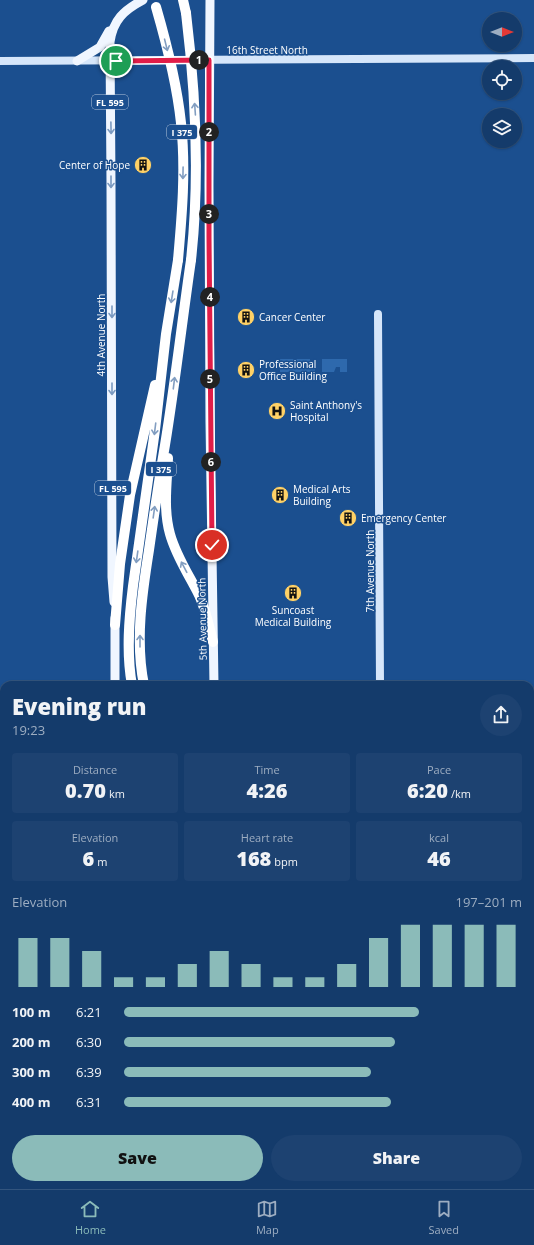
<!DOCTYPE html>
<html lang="en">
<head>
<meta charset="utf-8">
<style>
  body { margin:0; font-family:"Open Sans",sans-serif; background:#1d4271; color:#f1f3f6; height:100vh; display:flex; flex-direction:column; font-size:15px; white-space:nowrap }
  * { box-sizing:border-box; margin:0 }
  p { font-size:13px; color:#9dadc1 }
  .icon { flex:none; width:22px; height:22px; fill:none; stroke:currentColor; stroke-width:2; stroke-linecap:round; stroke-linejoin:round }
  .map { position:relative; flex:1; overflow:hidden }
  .sheet { position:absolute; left:0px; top:681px; width:534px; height:508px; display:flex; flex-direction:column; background:#143b6b; border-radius:12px 12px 0 0; box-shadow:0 1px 3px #0004,0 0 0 1px #33557e }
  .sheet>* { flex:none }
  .needle { width:26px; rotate:90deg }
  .buttons { position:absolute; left:482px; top:12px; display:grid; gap:8px }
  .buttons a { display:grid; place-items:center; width:40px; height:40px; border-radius:50%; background:#143b6b; box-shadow:0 1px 3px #0004,0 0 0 1px #33557e; font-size:20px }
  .pin { position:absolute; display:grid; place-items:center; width:34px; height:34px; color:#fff; margin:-17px; border:2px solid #fff; border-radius:50%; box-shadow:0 1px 4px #0007 }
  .km { position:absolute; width:20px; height:20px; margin:-10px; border-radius:50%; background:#222; color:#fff; font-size:11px; line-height:20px; text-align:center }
  .round { display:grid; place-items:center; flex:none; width:42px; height:42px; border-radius:21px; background:#1d4271 }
  .headline { display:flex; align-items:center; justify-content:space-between; height:68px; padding:0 12px }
  h1 { font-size:22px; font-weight:800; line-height:30px }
  .metrics { display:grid; grid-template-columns:repeat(3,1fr); gap:6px; height:68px; padding:4px 12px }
  .metrics div { display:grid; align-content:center; border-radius:4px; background:#1d4271; text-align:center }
  .metrics b { font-size:20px; font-weight:800 }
  .metrics small { font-size:11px; font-weight:400 }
  .metrics p { font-size:11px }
  .chart { height:112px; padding:8px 12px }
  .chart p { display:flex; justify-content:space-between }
  .chart svg { width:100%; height:72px; margin-top:4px; stroke:#8bbbb9; stroke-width:6 }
  .cta { display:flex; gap:8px; margin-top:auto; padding:8px 12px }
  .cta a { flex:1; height:46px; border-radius:24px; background:#8bbbb9; color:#111; font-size:16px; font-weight:800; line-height:46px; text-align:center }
  .cta a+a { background:#1d4271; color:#f1f3f6 }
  ul { padding:0 12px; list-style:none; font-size:13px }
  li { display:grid; grid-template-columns:64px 48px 1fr; align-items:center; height:30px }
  li i { height:10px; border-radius:5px; background:#8bbbb9 }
  .dock { display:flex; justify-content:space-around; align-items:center; height:56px; border-top:1px solid #33557e; background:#143b6b; font-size:11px; color:#9dadc1 }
  .dock a { display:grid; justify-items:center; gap:2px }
  .dock .selected { color:#8bbbb9 }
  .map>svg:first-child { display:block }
  .forest { fill:url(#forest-crowns) }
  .garden { fill:#2e69ad }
  .water { fill:#3c6290; stroke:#9cc4f0 }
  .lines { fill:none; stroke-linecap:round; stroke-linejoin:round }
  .secondary { stroke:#d6e6fa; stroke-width:8 }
  .primary { stroke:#f0f6ff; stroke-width:9 }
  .highway { stroke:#fff; stroke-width:10 }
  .highway-bridge { stroke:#fff; stroke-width:10 }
  .oneway { stroke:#829ec1 }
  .oneway2 { stroke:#7b9ac1 }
  .route-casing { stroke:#fff; stroke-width:8 }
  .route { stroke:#e11d48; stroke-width:5 }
  .labels { text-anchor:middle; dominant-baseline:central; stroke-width:3; stroke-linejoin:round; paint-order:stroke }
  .shield { fill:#1b4f8f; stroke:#bbcadd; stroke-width:1 }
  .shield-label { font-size:9px; font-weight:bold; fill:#fff }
  .street-label { font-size:10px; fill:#fff; stroke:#1b4f8f }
  .poi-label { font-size:10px; fill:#fff; stroke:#1b4f8f; text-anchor:start }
</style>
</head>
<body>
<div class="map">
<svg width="534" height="1189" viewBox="0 0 534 1189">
  <defs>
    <pattern id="forest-crowns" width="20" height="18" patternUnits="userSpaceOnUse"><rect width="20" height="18" fill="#2e69ad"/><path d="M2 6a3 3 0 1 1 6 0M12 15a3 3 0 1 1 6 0" fill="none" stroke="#4d80b9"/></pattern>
  </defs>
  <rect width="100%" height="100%" fill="#1b4f8f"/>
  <path class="forest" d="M 0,993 L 4,1003 L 4,1067 L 0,1060 Z
    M 4,1133 L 4,1163 L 0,1170 L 0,1143 Z
    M 4,1176 L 4,1185 L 94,1185 L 94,1189 L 4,1189 Z"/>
  <path class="garden" d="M 280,359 L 310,359 L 310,363 L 308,363 L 308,367 L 315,367 L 315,372 L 280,372 Z
    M 322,359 L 347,359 L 347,372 L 340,372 L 340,367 L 336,367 L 334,372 L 322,372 Z"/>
  <path class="water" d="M 0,1060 L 4,1067 L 4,1089 L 0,1101 L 4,1111 L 4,1133 L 0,1143 Z"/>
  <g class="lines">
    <path class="secondary" d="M 0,61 L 534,58
      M 378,314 L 380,685
      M 530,724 L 534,724
      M 0,727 L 4,727
      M 530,802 L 534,800
      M 530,810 L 534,810
      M 0,875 L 4,875"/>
    <path class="primary" d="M 210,0 L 209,185 L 210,422 L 214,685
      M 77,61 L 100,47 L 109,31
      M 114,602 L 112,577 L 111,184 L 110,42 C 113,20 124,10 143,0
      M 115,618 L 115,685
      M 106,1185 L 106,1189
      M 215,1185 L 215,1189"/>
    <path class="highway" d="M 183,0 L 186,13
      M 168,458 C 167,483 163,509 170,534 C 176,556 189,575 199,595 C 206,610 209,626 213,642
      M 115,625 L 120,564 L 130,495 L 155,385
      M 132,685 C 126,653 129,618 133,586 L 155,430 L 166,334 L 178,260
      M 144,685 C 135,641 142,594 149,550 C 154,515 159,480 165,445 C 175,384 182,322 191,260"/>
    <path class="highway-bridge" d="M 156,7 C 167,45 177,84 181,123 C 186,169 182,215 178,260
      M 186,13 C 196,95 200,178 191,260"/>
  </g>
  <defs><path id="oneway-shaft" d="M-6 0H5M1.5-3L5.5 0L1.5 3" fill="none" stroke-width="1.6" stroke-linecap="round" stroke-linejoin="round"/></defs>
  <g class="oneway">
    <use href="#oneway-shaft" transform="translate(166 45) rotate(76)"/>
    <use href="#oneway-shaft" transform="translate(195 109) rotate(-94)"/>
    <use href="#oneway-shaft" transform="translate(183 173) rotate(91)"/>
    <use href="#oneway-shaft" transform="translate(172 297) rotate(99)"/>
    <use href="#oneway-shaft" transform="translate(174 383) rotate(-83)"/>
    <use href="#oneway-shaft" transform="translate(155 429) rotate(97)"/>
    <use href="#oneway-shaft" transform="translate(154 512) rotate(-82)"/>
    <use href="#oneway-shaft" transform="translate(137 557) rotate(98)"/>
    <use href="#oneway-shaft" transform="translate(184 567) rotate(-118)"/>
    <use href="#oneway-shaft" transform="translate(140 641) rotate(-90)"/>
  </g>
  <g class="oneway2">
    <use href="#oneway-shaft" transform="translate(111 128) rotate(89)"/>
    <use href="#oneway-shaft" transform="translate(111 182) rotate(90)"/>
    <use href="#oneway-shaft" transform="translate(112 312) rotate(90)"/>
    <use href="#oneway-shaft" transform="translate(112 389) rotate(90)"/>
  </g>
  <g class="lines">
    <defs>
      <path id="route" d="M 116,61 L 209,60 L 209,237 L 212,545"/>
    </defs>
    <use href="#route" class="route-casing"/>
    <use href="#route" class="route"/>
  </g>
  <defs>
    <symbol id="building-disc" viewBox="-11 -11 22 22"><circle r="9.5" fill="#ffd166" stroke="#1b4f8f"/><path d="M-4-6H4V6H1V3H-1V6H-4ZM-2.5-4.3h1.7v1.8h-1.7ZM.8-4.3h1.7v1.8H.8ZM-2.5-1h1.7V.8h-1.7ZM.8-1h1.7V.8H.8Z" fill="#111"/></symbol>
    <symbol id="hospital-disc" viewBox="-11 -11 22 22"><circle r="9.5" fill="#ffd166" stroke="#1b4f8f"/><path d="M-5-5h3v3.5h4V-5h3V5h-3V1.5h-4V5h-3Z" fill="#111"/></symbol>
  </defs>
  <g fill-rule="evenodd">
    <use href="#building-disc" x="133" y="155" width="20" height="20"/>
    <use href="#building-disc" x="236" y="307" width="20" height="20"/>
    <use href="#building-disc" x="236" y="360" width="20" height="20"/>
    <use href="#hospital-disc" x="267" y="401" width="20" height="20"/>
    <use href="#building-disc" x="270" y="485" width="20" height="20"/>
    <use href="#building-disc" x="338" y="508" width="20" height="20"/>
    <use href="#building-disc" x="283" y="583" width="20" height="20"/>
  </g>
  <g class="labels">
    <g class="shield">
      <rect x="92" y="95" width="36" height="14" rx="3"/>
      <rect x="167" y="125" width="30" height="14" rx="3"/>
      <rect x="146" y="462" width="30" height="14" rx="3"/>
      <rect x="95" y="481" width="36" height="14" rx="3"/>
    </g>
    <g class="shield-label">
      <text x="110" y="102">FL 595</text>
      <text x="182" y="132">I 375</text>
      <text x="161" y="469">I 375</text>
      <text x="113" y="488">FL 595</text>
    </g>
    <g class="street-label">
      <text x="267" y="50">16th Street North</text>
      <text transform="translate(101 335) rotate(-90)">4th Avenue North</text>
      <text transform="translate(370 571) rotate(-90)">7th Avenue North</text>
      <text transform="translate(202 619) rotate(-91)">5th Avenue North</text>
    </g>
    <g class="poi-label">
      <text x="130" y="165" text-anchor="end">Center of Hope</text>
      <text x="259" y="317">Cancer Center</text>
      <text x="259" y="364">Professional<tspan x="259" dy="12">Office Building</tspan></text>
      <text x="290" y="405">Saint Anthony's<tspan x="290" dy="12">Hospital</tspan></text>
      <text x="293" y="489">Medical Arts<tspan x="293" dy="12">Building</tspan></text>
      <text x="361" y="518">Emergency Center</text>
      <text x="293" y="610" text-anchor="middle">Suncoast<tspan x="293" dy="12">Medical Building</tspan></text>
    </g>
  </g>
</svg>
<div class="buttons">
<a><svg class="needle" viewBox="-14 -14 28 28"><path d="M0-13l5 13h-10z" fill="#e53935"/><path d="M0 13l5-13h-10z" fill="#9dadc1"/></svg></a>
<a><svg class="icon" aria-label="locate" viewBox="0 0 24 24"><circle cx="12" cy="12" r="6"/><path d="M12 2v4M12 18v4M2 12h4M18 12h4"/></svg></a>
<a><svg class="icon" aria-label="layers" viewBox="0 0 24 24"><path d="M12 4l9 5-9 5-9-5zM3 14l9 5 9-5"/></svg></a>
</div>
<div class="pin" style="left:116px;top:61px;background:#1e9e55"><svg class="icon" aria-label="arrive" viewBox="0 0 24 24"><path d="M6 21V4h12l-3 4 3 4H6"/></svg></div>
<div class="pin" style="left:212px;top:545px;background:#d93025"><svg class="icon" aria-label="check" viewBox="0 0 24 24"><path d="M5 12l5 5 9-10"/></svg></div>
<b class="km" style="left:199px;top:60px">1</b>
<b class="km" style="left:209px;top:132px">2</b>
<b class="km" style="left:209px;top:214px">3</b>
<b class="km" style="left:210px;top:297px">4</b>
<b class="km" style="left:210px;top:379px">5</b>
<b class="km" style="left:211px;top:462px">6</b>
<section class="sheet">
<div class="headline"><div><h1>Evening run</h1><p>19:23</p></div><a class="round"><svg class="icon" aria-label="share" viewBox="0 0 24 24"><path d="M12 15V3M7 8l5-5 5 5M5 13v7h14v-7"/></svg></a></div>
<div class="metrics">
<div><p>Distance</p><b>0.70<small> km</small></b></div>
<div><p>Time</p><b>4:26</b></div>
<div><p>Pace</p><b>6:20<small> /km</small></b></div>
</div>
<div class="metrics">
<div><p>Elevation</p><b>6<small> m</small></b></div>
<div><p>Heart rate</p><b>168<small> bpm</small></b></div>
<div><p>kcal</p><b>46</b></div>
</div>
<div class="chart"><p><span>Elevation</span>197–201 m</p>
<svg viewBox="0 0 160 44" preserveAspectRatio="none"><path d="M5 44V14M15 44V14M25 44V22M35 44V38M45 44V38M55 44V30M65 44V22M75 44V30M85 44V38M95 44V38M105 44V30M115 44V14M125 44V6M135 44V6M145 44V6M155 44V6"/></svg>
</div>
<ul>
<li><b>100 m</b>6:21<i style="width:74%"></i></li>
<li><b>200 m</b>6:30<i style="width:68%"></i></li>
<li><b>300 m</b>6:39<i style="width:62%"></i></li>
<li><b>400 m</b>6:31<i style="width:67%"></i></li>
</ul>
<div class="cta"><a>Save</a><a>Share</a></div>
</section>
</div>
<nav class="dock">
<a class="selected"><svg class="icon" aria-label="home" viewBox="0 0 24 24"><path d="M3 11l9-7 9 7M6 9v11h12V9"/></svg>Home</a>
<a><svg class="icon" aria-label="map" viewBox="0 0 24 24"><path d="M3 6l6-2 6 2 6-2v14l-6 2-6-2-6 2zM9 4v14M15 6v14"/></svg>Map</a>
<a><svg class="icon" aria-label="saved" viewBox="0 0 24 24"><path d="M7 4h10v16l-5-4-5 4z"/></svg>Saved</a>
</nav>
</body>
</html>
